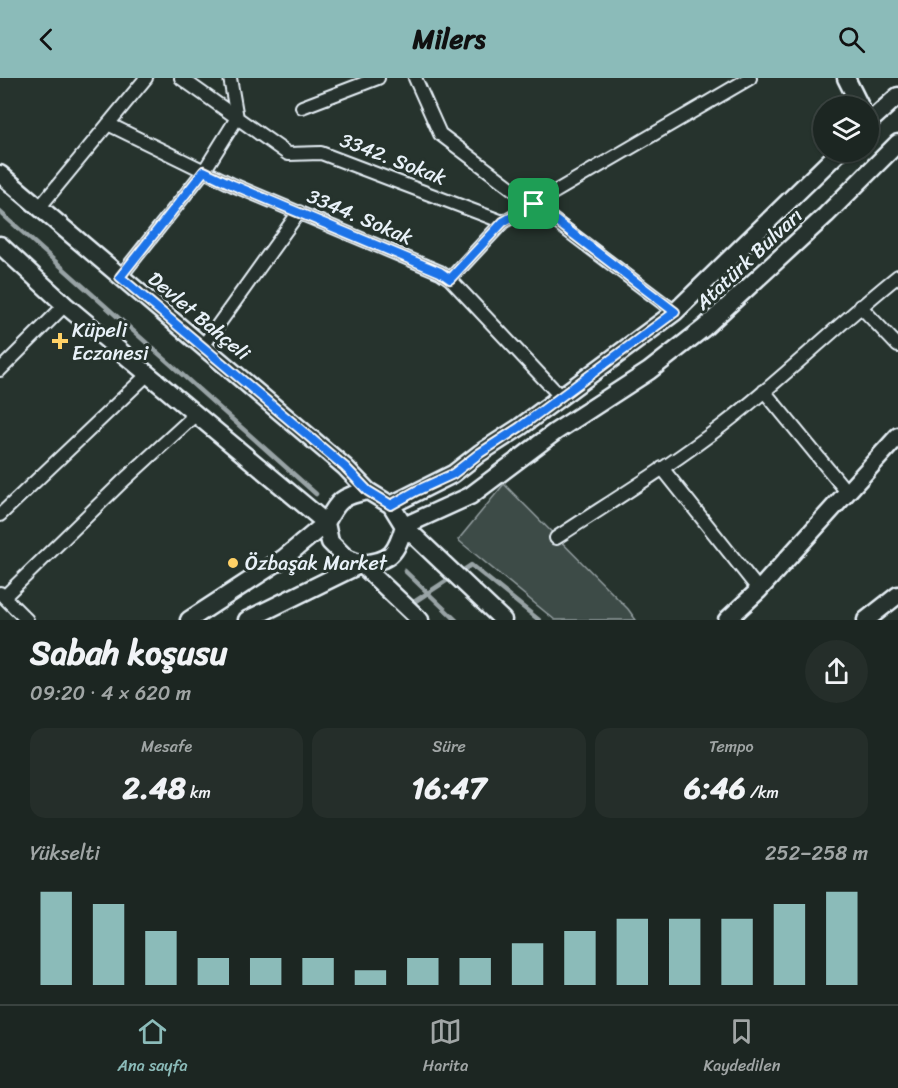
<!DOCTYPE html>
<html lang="tr">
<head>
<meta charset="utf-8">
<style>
  body { margin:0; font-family:Sriracha,sans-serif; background:#252e2a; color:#f1f3f6; height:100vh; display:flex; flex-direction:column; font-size:22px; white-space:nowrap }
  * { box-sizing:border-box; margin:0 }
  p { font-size:20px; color:#a0a5a5 }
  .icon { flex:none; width:33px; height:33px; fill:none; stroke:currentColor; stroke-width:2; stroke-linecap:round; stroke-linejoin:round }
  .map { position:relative; height:542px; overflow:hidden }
  .panel { display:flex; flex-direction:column; background:#1c2622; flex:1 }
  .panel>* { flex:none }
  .controls { position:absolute; left:813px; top:18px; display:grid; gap:12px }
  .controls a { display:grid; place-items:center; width:66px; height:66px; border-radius:50%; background:#1c2622; box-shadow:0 2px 4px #0004,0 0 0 2px #3a4340; font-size:30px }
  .pin { position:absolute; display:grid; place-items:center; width:51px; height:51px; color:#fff; margin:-26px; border-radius:12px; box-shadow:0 3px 9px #0006 }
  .round { display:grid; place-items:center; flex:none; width:63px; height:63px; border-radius:32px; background:#252e2a }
  .overview { display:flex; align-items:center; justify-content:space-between; height:102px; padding:0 30px }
  h1 { font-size:33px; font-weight:700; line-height:45px }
  .figures { display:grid; grid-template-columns:repeat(3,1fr); gap:9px; height:102px; padding:6px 30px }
  .figures div { display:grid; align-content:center; border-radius:15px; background:#252e2a; text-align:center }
  .figures b { font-size:30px; font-weight:700 }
  .figures small { font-size:16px; font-weight:400 }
  .figures p { font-size:16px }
  .chart { height:168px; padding:12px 30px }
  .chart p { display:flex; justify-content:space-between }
  .chart svg { width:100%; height:108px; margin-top:6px; stroke:#8bbbb9; stroke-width:6 }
  header { display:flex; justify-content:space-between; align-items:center; height:78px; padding:0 30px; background:#8bbbb9; color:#111; font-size:27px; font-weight:700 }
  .menu { display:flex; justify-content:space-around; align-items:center; height:84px; border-top:2px solid #3a4340; background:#1c2622; font-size:16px; color:#a0a5a5 }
  .menu a { display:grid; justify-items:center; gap:3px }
  .menu .active { color:#8bbbb9 }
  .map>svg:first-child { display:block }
  .green { fill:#3e4b47; stroke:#939ea0; stroke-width:1.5 }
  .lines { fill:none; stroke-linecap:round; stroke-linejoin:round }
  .stream { stroke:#98a3a5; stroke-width:4.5 }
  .street-casing { stroke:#e8f1f8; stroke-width:16 }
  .secondary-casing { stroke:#e8f1f8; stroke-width:21 }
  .street { stroke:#26332d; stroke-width:12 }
  .secondary { stroke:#26332d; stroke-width:16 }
  .route-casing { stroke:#fff; stroke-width:12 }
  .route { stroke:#1a73e8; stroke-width:8 }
  .poi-dot { fill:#ffd166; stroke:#26332d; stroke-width:2 }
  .labels { text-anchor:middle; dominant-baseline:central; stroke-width:6; stroke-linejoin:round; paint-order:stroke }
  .street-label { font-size:20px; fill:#e8f1f8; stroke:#26332d }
  .poi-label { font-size:20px; fill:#e8f1f8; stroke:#26332d; text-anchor:start }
</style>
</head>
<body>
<header><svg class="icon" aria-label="back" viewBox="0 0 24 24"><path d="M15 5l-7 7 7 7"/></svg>Milers<svg class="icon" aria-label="search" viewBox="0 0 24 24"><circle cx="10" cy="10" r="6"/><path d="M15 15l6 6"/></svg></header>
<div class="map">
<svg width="898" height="542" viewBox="0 0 898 542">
  <rect width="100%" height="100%" fill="#26332d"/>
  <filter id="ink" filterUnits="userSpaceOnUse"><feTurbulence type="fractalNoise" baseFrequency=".0167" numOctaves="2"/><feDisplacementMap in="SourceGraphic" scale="12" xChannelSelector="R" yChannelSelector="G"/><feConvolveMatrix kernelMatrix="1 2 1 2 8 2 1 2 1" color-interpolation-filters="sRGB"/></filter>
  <g filter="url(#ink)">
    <path class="green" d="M 504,406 L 628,531 L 636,542 L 555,542 L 458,462 Z"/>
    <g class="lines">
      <path class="stream" d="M 0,134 L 316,416
        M 405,493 L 456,542
        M 459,495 L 471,487 L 539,542
        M 414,524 L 452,499"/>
      <defs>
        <path id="street" d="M 181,0 L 288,76 L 321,75 L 503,144
          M 415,0 L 440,56 L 675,234
          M 302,29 L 378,0
          M 108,46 L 233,107 L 440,194 L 450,201 L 560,318
          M 39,130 L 146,0
          M 120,199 L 204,93 L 237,40 L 230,0
          M 450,201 L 503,144 L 750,0
          M 860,228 L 898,268
          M 203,268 L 299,134
          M 0,292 L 65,227
          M 764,313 L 847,414
          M 662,390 L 759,512
          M 0,437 L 147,297
          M 556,460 C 612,423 670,388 723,347 C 784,300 838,246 898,198
          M 0,515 L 27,542
          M 4,519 L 122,404 L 195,337"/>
        <path id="secondary" d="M 846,0 L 860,28
          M 868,45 L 898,18
          M 0,96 L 345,389 L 368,413 L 391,427 L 404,448 C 396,476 391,483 361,486 L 247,542
          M 0,167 L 65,227 L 326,445 L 284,480 L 189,542
          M 368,413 C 342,418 338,422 326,445 L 330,464 L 346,480 L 361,486 L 420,542
          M 391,427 L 453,396 L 480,375 L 520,349 L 675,234 L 839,74
          M 503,542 L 404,448 L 470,418 L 555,354 L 649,293 L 704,250 L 826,137 L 898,65
          M 727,542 L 759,512 L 898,358
          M 866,542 L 898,517"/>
      </defs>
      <use href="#street" class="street-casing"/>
      <use href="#secondary" class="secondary-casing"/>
      <use href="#street" class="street"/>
      <use href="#secondary" class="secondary"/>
    </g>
  </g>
  <g class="lines" filter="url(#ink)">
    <defs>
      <path id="route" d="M 204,93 L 233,107 L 440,194 L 450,201 L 503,144 L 534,126 L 675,234 L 520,349 L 480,375 L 453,396 L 416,413 L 391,427 L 368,413 L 345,389 L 120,199 Z"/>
    </defs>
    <use href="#route" class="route-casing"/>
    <use href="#route" class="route"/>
  </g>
  <g class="poi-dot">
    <path d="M57 254h6v6h6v6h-6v6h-6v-6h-6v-6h6z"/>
    <circle cx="233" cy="485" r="6"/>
  </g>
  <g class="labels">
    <g class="street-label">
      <text transform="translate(393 81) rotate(21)">3342. Sokak</text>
      <text transform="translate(360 139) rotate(23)">3344. Sokak</text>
      <text transform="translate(749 181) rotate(-43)">Atatürk Bulvarı</text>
      <text transform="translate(199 238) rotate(40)">Devlet Bahçeli</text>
    </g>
    <g class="poi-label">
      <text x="72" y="252">Küpeli<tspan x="72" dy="23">Eczanesi</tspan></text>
      <text x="245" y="485">Özbaşak Market</text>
    </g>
  </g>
</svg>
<div class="controls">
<a><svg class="icon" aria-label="layers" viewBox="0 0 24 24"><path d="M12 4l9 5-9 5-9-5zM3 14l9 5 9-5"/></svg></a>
</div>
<div class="pin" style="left:534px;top:126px;background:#1e9e55"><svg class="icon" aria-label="arrive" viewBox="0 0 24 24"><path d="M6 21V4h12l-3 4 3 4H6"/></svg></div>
</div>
<section class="panel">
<div class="overview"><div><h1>Sabah koşusu</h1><p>09:20 · 4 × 620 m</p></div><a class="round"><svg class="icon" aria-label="share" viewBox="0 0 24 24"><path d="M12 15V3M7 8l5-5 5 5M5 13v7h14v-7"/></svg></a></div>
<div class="figures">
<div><p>Mesafe</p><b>2.48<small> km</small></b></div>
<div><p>Süre</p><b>16:47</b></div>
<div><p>Tempo</p><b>6:46<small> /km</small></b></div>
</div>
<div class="chart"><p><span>Yükselti</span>252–258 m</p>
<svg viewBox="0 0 160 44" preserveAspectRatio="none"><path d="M5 44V6M15 44V11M25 44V22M35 44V33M45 44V33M55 44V33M65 44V38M75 44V33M85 44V33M95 44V27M105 44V22M115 44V17M125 44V17M135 44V17M145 44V11M155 44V6"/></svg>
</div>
</section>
<nav class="menu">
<a class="active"><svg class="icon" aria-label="home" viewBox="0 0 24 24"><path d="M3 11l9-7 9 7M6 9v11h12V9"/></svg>Ana sayfa</a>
<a><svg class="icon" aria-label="map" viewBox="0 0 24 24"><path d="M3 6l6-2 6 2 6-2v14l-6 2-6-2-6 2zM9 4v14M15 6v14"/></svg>Harita</a>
<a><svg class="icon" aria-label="saved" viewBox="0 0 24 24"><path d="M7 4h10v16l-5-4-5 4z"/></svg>Kaydedilen</a>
</nav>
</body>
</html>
